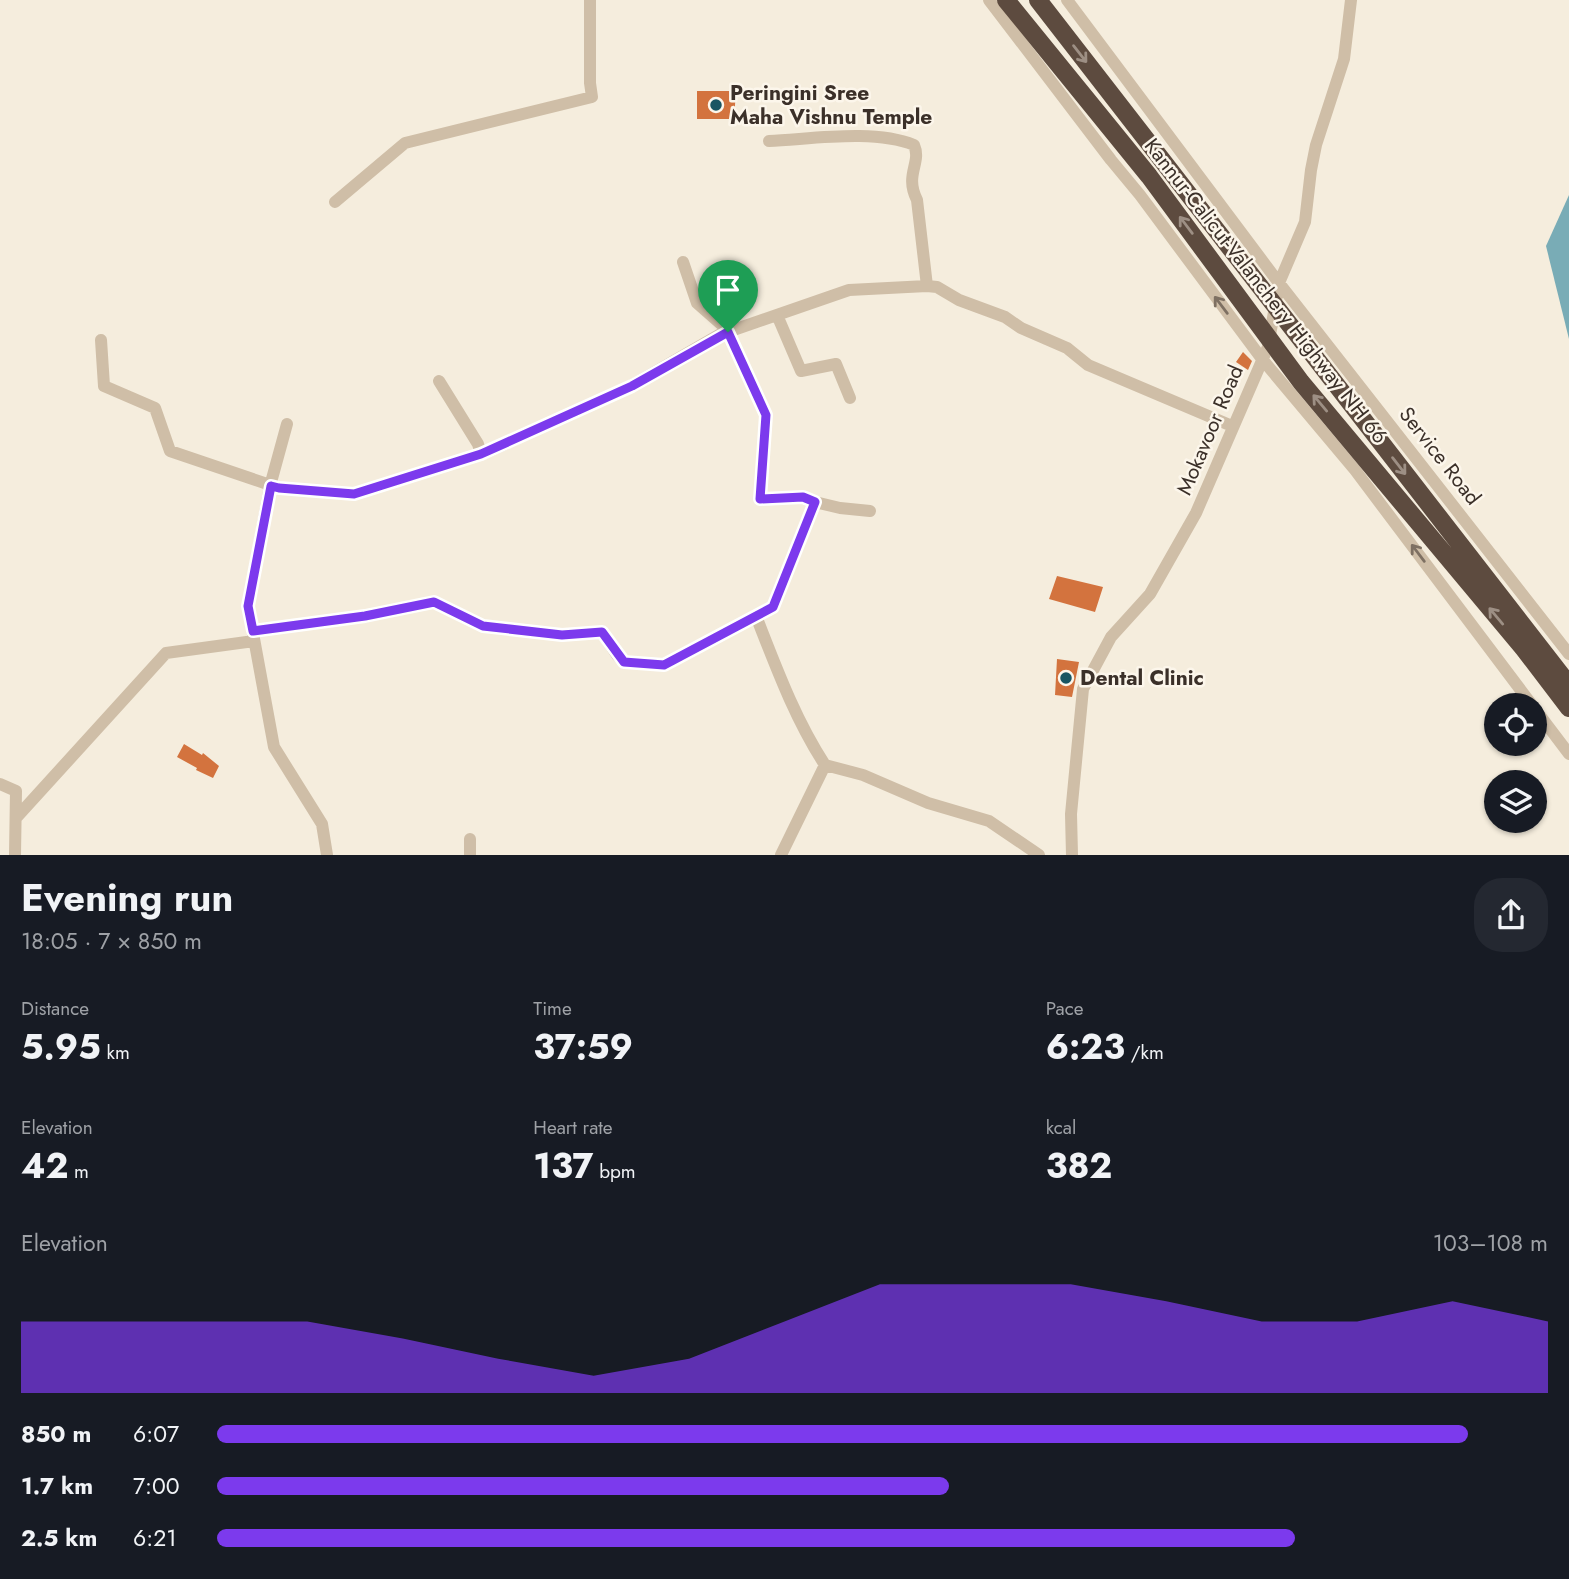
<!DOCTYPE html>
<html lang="en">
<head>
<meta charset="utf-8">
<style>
  body { margin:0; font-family:Jost,sans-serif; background:#242831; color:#f1f3f6; height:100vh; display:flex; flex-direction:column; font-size:26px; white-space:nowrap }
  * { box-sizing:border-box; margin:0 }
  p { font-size:23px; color:#9ea1a6 }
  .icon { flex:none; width:38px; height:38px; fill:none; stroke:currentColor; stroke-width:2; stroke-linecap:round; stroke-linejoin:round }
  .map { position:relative; height:855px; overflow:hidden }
  .details { display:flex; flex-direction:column; background:#171b24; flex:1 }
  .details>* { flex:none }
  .controls { position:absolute; left:1484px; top:693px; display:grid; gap:14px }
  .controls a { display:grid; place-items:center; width:63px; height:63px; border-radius:50%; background:#171b24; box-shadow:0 2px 5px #0004; font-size:35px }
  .pin { position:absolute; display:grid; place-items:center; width:60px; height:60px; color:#fff; margin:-72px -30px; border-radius:50% 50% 50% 0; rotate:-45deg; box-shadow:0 0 7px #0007 }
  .pin .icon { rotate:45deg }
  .round { display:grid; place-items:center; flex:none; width:74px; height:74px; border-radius:28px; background:#242831 }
  .headline { display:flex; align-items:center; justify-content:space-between; height:119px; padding:0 21px }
  h1 { font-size:38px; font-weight:700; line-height:52px }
  .stats { display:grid; grid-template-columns:repeat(3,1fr); gap:10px; height:119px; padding:7px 21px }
  .stats div { display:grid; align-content:center }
  .stats b { font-size:35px; font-weight:700 }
  .stats small { font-size:19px; font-weight:400 }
  .stats p { font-size:19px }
  .chart { height:196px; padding:14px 21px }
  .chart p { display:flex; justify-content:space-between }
  .chart svg { width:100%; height:126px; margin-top:7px; fill:#7c3aed; opacity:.7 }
  ul { padding:0 21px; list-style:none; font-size:23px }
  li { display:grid; grid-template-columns:112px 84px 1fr; align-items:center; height:52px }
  li i { height:18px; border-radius:9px; background:#7c3aed }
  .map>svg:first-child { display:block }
  .water { fill:#79acb6 }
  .building { fill:#d3733e }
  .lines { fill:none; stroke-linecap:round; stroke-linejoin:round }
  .minor { stroke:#cfbea7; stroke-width:12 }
  .highway { stroke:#5d4b3f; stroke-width:18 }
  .oneway { stroke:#9d8f84 }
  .oneway2 { stroke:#7e7062 }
  .route-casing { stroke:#fff; stroke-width:14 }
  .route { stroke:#7c3aed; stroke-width:9 }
  .poi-dot { fill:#195562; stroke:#fcf6eb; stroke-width:2.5 }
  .labels { text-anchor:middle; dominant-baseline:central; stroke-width:5; stroke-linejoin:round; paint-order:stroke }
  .poi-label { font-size:21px; font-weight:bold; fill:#3b3029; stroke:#fcf6eb; text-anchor:start }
  .street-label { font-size:21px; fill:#3b3029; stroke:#fcf6eb }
</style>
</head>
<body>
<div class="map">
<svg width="1569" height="855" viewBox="0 0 1569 855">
  <rect width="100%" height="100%" fill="#f5eddd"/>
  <path class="water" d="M 1569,195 L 1569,339 L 1546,246 Z"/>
  <path class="building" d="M 697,91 L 736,91 L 734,119 L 697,119 Z
    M 1243,352 L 1252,361 L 1248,370 L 1236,362 Z
    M 1057,576 L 1103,587 L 1095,612 L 1049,599 Z
    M 1057,659 L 1079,662 L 1072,697 L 1055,695 Z
    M 184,744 L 202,755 L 203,753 L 219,766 L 213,778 L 196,770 L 197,768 L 177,757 Z"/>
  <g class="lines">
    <path class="minor" d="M 989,0 L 1111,160 L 1140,195 L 1262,359 L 1355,470 L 1532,705
      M 1067,0 L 1279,283 L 1569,654
      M 769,141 C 813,139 874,129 914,145 C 922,163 904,174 917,200 L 927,286
      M 335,202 L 405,143 L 592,97 L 590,83 L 590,0
      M 683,262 L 697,303 L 730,332
      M 777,315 L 801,371 L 836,364 L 850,398
      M 101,340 L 104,386 L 155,408 L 170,451 L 279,488 L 354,494 L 485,453 L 631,386 L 719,335 L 849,290 L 927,286 L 937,287 L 959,300 L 1005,317 L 1021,328 L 1067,348 L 1088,365 L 1232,426
      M 439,381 L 478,444 L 481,454
      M 287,424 L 270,486 L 248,606 L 274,747 L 322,824 L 327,855
      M 815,502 L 840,508 L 870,511
      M 756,616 C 776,667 795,719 825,765 L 863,775 L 928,803 L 989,821 L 1039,855
      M 253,631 L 365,616 L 434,602 L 483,626 L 562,635 L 602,632 L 617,655 L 624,662 L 664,665 L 773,607 L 815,502 L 803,497 L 760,499 L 766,415 L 728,332
      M 1535,709 L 1569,754
      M 0,784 L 16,791 L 15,855
      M 16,818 L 166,653 L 254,641
      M 470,855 L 470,839
      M 781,855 L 825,765
      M 1072,855 L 1071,814 L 1083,689 L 1111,637 L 1150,594 L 1196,513 L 1268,347 L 1279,283 L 1305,222 L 1311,170 L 1316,145 L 1344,59 L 1351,0"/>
    <path class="highway" d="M 1006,0 L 1149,176 L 1301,382 L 1524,649 L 1569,708
      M 1038,0 L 1569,685"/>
  </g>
  <defs><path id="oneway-shaft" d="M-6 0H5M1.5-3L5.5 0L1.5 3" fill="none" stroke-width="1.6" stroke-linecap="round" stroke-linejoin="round" transform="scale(1.75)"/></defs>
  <g class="oneway">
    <use href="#oneway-shaft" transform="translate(1080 54) rotate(52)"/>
    <use href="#oneway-shaft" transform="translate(1186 225) rotate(-127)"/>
    <use href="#oneway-shaft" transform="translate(1320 403) rotate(-130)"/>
    <use href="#oneway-shaft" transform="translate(1399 466) rotate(52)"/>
    <use href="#oneway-shaft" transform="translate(1496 616) rotate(-130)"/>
  </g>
  <g class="oneway2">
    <use href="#oneway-shaft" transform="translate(1221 305) rotate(-127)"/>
    <use href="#oneway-shaft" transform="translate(1418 553) rotate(-127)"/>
  </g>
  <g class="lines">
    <defs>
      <path id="route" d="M 728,332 L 766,415 L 760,499 L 803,497 L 815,502 L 773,607 L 664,665 L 624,662 L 602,632 L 562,635 L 483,626 L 434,602 L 365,616 L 253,631 L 248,606 L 271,486 L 279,488 L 354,494 L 481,454 L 632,386 Z"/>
    </defs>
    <use href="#route" class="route-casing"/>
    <use href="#route" class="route"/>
  </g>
  <g class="poi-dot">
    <circle cx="716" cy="105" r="7"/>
    <circle cx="1066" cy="678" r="7"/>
  </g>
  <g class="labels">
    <g class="poi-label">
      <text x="730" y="93">Peringini Sree<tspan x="730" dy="24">Maha Vishnu Temple</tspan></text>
      <text x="1080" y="678">Dental Clinic</text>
    </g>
    <g class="street-label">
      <text transform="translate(1266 291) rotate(52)">Kannur-Calicut-Valanchery Highway NH 66</text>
      <text transform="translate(1210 430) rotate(-67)">Mokavoor Road</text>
      <text transform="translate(1440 456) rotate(52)">Service Road</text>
    </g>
  </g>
</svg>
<div class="controls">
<a><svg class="icon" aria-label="locate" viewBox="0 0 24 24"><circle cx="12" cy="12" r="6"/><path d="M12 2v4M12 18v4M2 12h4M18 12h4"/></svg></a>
<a><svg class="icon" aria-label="layers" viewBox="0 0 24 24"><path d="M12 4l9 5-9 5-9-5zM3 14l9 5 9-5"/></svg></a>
</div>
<div class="pin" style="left:728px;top:332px;background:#1e9e55"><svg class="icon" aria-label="arrive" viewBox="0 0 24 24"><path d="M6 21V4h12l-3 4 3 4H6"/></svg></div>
</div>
<section class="details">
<div class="headline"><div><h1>Evening run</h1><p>18:05 · 7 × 850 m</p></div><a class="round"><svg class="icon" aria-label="share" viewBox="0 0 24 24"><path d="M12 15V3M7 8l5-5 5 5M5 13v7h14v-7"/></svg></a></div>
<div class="stats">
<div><p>Distance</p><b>5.95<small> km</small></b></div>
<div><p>Time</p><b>37:59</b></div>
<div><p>Pace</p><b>6:23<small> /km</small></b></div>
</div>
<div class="stats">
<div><p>Elevation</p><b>42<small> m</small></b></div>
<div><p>Heart rate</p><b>137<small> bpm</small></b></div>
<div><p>kcal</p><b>382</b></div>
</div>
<div class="chart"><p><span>Elevation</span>103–108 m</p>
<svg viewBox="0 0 160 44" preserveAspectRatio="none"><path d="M0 44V19L10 19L20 19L30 19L40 25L50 32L60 38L70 32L80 19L90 6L100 6L110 6L120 12L130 19L140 19L150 12L160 19V44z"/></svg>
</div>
<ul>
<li><b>850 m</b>6:07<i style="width:94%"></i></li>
<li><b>1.7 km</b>7:00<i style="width:55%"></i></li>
<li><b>2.5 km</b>6:21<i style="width:81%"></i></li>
</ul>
</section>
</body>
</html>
